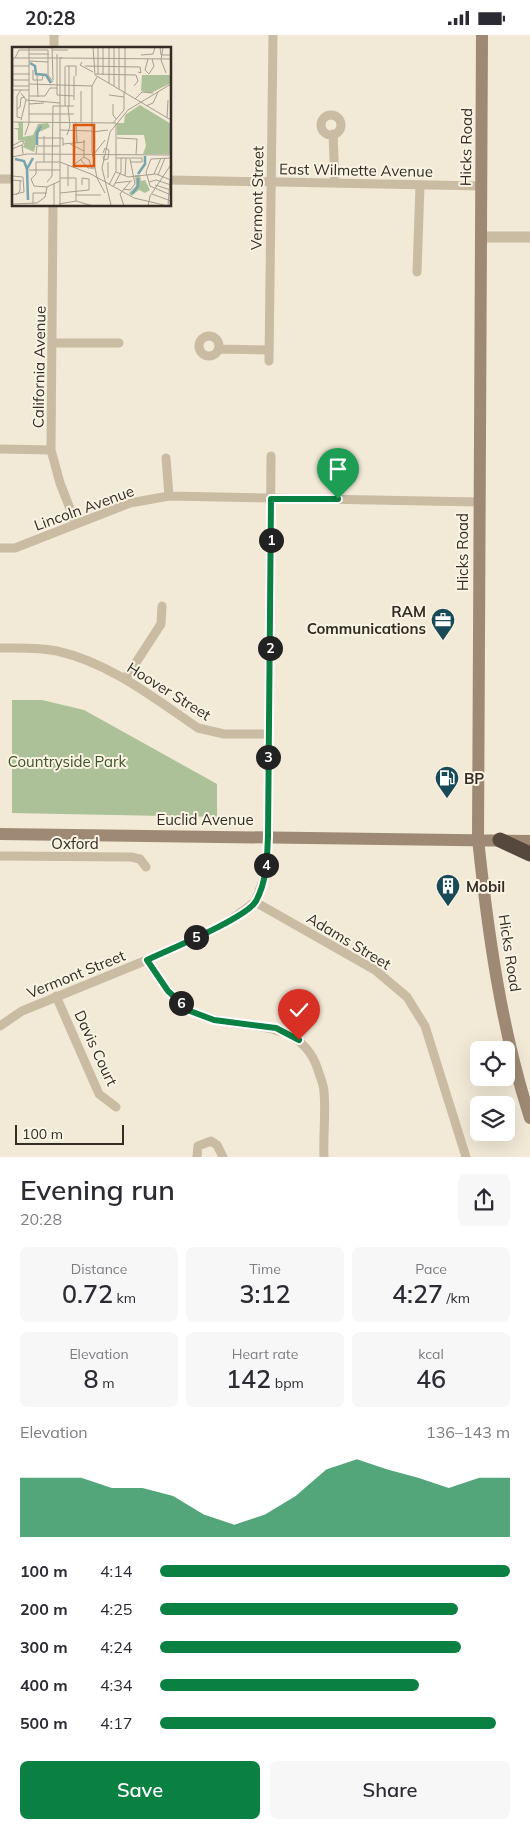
<!DOCTYPE html>
<html lang="en">
<head>
<meta charset="utf-8">
<style>
  body { margin:0; font-family:Mulish,sans-serif; background:#f7f7f7; color:#2b2b33; height:100vh; display:flex; flex-direction:column; font-size:19px; white-space:nowrap }
  * { box-sizing:border-box; margin:0 }
  p { font-size:16px; color:#7c7c81 }
  .icon { flex:none; width:28px; height:28px; fill:none; stroke:currentColor; stroke-width:2; stroke-linecap:round; stroke-linejoin:round }
  .map { position:relative; height:1122px; overflow:hidden }
  .panel { display:flex; flex-direction:column; background:#fff; flex:1 }
  .panel>* { flex:none }
  .tools { position:absolute; left:470px; top:1006px; display:grid; gap:10px }
  .tools a { display:grid; place-items:center; width:45px; height:45px; border-radius:8px; background:#fff; box-shadow:0 5px 20px #0002; font-size:25px }
  .scale { position:absolute; left:15px; bottom:12px; width:109px; box-sizing:border-box; padding-left:5px; border:2px solid #352d25; border-top:0; font-size:14px; line-height:18px; white-space:nowrap; color:#352d25; -webkit-text-stroke:4px #faf3e3; paint-order:stroke }
  .pin { position:absolute; display:grid; place-items:center; width:42px; height:42px; color:#fff; margin:-51px -21px; border-radius:50% 50% 50% 0; rotate:-45deg; box-shadow:0 0 5px #0007 }
  .pin .icon { rotate:45deg }
  .km { position:absolute; width:25px; height:25px; margin:-12px; border-radius:50%; background:#222; color:#fff; font-size:14px; line-height:25px; text-align:center }
  .round { display:grid; place-items:center; flex:none; width:52px; height:52px; border-radius:8px; background:#f7f7f7 }
  .head { display:flex; align-items:center; justify-content:space-between; height:85px; padding:0 20px }
  h1 { font-size:28px; font-weight:600; line-height:38px }
  .stats { display:grid; grid-template-columns:repeat(3,1fr); gap:8px; height:85px; padding:5px 20px }
  .stats div { display:grid; align-content:center; border-radius:8px; background:#f7f7f7; text-align:center }
  .stats b { font-size:25px; font-weight:600 }
  .stats small { font-size:14px; font-weight:400 }
  .stats p { font-size:14px }
  .chart { height:140px; padding:10px 20px }
  .chart p { display:flex; justify-content:space-between }
  .chart svg { width:100%; height:90px; margin-top:5px; fill:#0b8043; opacity:.7 }
  .primary-button { display:flex; gap:10px; margin-top:auto; padding:10px 20px }
  .primary-button a { flex:1; height:58px; border-radius:8px; background:#0b8043; color:#fff; font-size:20px; font-weight:600; line-height:58px; text-align:center }
  .primary-button a+a { background:#f7f7f7; color:#2b2b33 }
  ul { padding:0 20px; list-style:none; font-size:16px }
  li { display:grid; grid-template-columns:80px 60px 1fr; align-items:center; height:38px }
  li i { height:12px; border-radius:6px; background:#0b8043 }
  .status { display:flex; justify-content:space-between; align-items:center; height:35px; padding:0 25px; background:#fff; direction:ltr }
  .status svg { height:14px; fill:currentColor }
  .map>svg:first-child { display:block }
  .green { fill:#acc197 }
  .lines { fill:none; stroke-linecap:round; stroke-linejoin:round }
  .minor { stroke:#cabba3; stroke-width:9 }
  .tertiary { stroke:#cabba3; stroke-width:11 }
  .secondary { stroke:#9e8a74; stroke-width:12 }
  .motorway { stroke:#56483c; stroke-width:15 }
  .route-casing { stroke:#fff; stroke-width:10 }
  .route { stroke:#0b8043; stroke-width:6 }
  .labels { text-anchor:middle; dominant-baseline:central; stroke-width:4; stroke-linejoin:round; paint-order:stroke }
  .street-label { font-size:15px; fill:#352d25; stroke:#faf3e3 }
  .poi-label { font-size:15px; font-weight:bold; fill:#352d25; stroke:#faf3e3; text-anchor:start }
  .park-label { font-size:15px; fill:#3d5428; stroke:#faf3e3 }
  .inset-river { fill:none; stroke:#75a4b0; stroke-width:2.5 }
  .inset-road { fill:none; stroke:#a69e90; stroke-width:1 }
  .view { fill:#df570d; fill-opacity:0.15; stroke:#df570d; stroke-width:2.5 }
  .inset-edge { fill:none; stroke:#352d25; stroke-width:2.5 }
</style>
</head>
<body>
<div class="status"><b>20:28</b><svg viewBox="0 0 49 12"><path d="M0 12V9h3v3zM5 12V6h3v6zM10 12V3h3v9zM15 12V0h3v12zM26 1h20v11H26zM47 4h2v5h-2z"/></svg></div>
<div class="map">
<svg width="530" height="1122" viewBox="0 0 530 1122">
  <rect width="100%" height="100%" fill="#f2e9d7"/>
  <path class="green" d="M 12,665 L 42,665 L 84,675 L 217,749 L 217,782 L 12,778 Z"/>
  <g class="lines">
    <path class="minor" d="M 54,14 L 54,0
      M321 90a10 10 0 1 1 20 0a10 10 0 1 1-20 0Z
      M 333,99 L 335,148
      M 0,144 L 14,144
      M 170,145 L 482,151
      M 53,170 L 51,415 L 60,448 L 76,489
      M 417,237 L 420,150
      M199 311a10 10 0 1 1 20 0a10 10 0 1 1-20 0Z
      M 53,308 L 119,308
      M 219,314 L 269,315
      M 269,326 L 273,0
      M 0,414 L 51,415
      M 166,423 L 169,461
      M 0,513 L 15,513 L 130,468 L 169,461 L 479,467
      M 0,613 C 19,613 38,612 57,616 C 110,628 154,663 198,693 L 224,699 L 269,699
      M 126,643 L 161,589 L 162,571
      M 0,821 L 131,822 L 140,824 L 146,832
      M 255,867 L 375,935 L 407,962 L 425,991 L 466,1122
      M 147,925 C 159,942 172,966 191,976 C 234,999 300,977 318,1035 C 320,1042 324,1050 324,1057 C 326,1078 323,1100 324,1122
      M 56,961 L 99,1059 L 116,1072
      M 0,991 L 22,976 L 147,925 L 225,889 L 255,867 L 266,837 L 268,801 L 271,421
      M 197,1122 L 198,1111 L 211,1106 L 217,1110 L 223,1122"/>
    <path class="tertiary" d="M 482,202 L 530,202"/>
    <path class="secondary" d="M 482,0 L 478,804 C 488,898 501,993 530,1083
      M 0,799 L 530,806"/>
    <path class="motorway" d="M 500,805 L 530,819"/>
  </g>
  <g class="lines">
    <defs>
      <path id="route" d="M 299,1005 L 276,993 L 214,985 L 190,976 L 168,956 L 147,925 C 168,915 247,883 256,866 C 267,846 267,823 268,801 L 271,464 L 338,464"/>
    </defs>
    <use href="#route" class="route-casing"/>
    <use href="#route" class="route"/>
  </g>
  <defs>
    <symbol id="office-pin" viewBox="-11 -11 22 30"><path d="M0 17L-7.5 6A9.5 9.5 0 1 1 7.5 6Z" fill="#194a58" stroke="#faf3e3"/><path d="M-6-3h4V-5.5h4V-3h4V5H-6ZM-1-4.5V-3h2v-1.5ZM-6 0V1H6V0Z" fill="#fff"/></symbol>
    <symbol id="fuel-pin" viewBox="-11 -11 22 30"><path d="M0 17L-7.5 6A9.5 9.5 0 1 1 7.5 6Z" fill="#194a58" stroke="#faf3e3"/><path d="M-5.5-6h7V0h2V4h1.3V-2.5L3-4.5l.8-.8L6-3V5H2.5V1h-1V6h-7ZM-4.2-4.7v3.2H.2V-4.7Z" fill="#fff"/></symbol>
    <symbol id="building-pin" viewBox="-11 -11 22 30"><path d="M0 17L-7.5 6A9.5 9.5 0 1 1 7.5 6Z" fill="#194a58" stroke="#faf3e3"/><path d="M-4-6H4V6H1V3H-1V6H-4ZM-2.5-4.3h1.7v1.8h-1.7ZM.8-4.3h1.7v1.8H.8ZM-2.5-1h1.7V.8h-1.7ZM.8-1h1.7V.8H.8Z" fill="#fff"/></symbol>
  </defs>
  <g fill-rule="evenodd">
    <use href="#office-pin" x="429" y="571" width="28" height="38"/>
    <use href="#fuel-pin" x="433" y="729" width="28" height="38"/>
    <use href="#building-pin" x="434" y="837" width="28" height="38"/>
  </g>
  <g class="labels">
    <g class="street-label">
      <text transform="translate(466 112) rotate(-89)">Hicks Road</text>
      <text transform="translate(356 135) rotate(1)">East Wilmette Avenue</text>
      <text transform="translate(257 163) rotate(-89)">Vermont Street</text>
      <text transform="translate(39 332) rotate(-89)">California Avenue</text>
      <text transform="translate(84 473) rotate(-20)">Lincoln Avenue</text>
      <text transform="translate(462 517) rotate(-90)">Hicks Road</text>
      <text transform="translate(169 656) rotate(32)">Hoover Street</text>
      <text x="205" y="784">Euclid Avenue</text>
      <text x="75" y="808">Oxford</text>
      <text transform="translate(349 906) rotate(31)">Adams Street</text>
      <text transform="translate(510 918) rotate(81)">Hicks Road</text>
      <text transform="translate(76 939) rotate(-22)">Vermont Street</text>
      <text transform="translate(96 1013) rotate(65)">Davis Court</text>
    </g>
    <g class="poi-label">
      <text x="426" y="576" text-anchor="end">RAM<tspan x="426" dy="17">Communications</tspan></text>
      <text x="464" y="743">BP</text>
      <text x="466" y="851">Mobil</text>
    </g>
    <g class="park-label">
      <text x="67" y="726">Countryside Park</text>
    </g>
  </g>
  <g transform="translate(12 12)">
    <rect width="159" height="159" fill="#f2e9d7"/>
    <path d="M 130,28 L 159,28 L 159,36 L 139,46 L 129,44 ZM 128,58 L 159,77 L 159,107 L 131,107 L 134,99 L 132,88 L 105,88 L 105,76 L 112,76 L 113,68 ZM 6,75 L 11,75 L 11,90 L 21,88 L 26,77 L 36,76 L 38,80 L 27,85 L 22,105 L 11,100 L 13,94 L 6,93 L 6,83 L 1,81 L 7,81 ZM 123,128 L 128,128 L 129,134 L 133,133 L 138,143 L 133,146 L 127,143 L 119,149 L 117,146 L 124,139 Z" fill="#acc197"/>
    <path class="inset-river" d="M 18,16 L 23,19 L 24,27 L 34,28 L 39,36M 25,98 L 25,86 L 29,79M 3,112 L 12,114 L 15,122M 126,127 L 133,117 L 133,109M 120,147 L 126,139 L 126,131M 16,153 L 15,122 L 21,111"/>
    <path class="inset-road" d="M 40,0 L 41,33M 81,0 L 83,28 L 159,73M 148,0 L 149,8 L 159,8M 151,0 L 149,13 L 154,26M 40,3 L 56,3M 17,7 L 37,7M 45,7 L 45,48 L 62,49M 129,8 L 141,7 L 143,0M 0,11 L 50,11M 1,11 L 1,39M 3,11 L 7,3 L 36,3 L 36,28 L 41,35M 48,11 L 159,12M 136,12 L 133,23 L 137,27M 17,14 L 36,15M 70,15 L 68,18 L 81,25M 0,19 L 17,19M 53,19 L 53,59M 54,19 L 64,19 L 64,29M 57,19 L 57,59M 73,19 L 128,20 L 129,26 L 126,25M 21,23 L 21,33 L 30,33 L 31,29M 0,27 L 18,27M 25,27 L 26,50M 84,27 L 124,28 L 126,34 L 122,39M 86,27 L 86,0M 137,27 L 142,19 L 140,12M 91,28 L 91,0M 1,33 L 17,33M 97,36 L 97,0M 17,37 L 80,39M 0,39 L 17,39M 102,39 L 102,0M 107,42 L 107,0M 113,46 L 113,0M 97,48 L 112,50M 17,49 L 33,49 L 38,41 L 45,41M 123,52 L 130,45 L 141,46M 14,53 L 48,56M 62,53 L 62,29M 17,57 L 32,56M 101,57 L 101,68 L 104,72M 134,59 L 141,56 L 146,45M 5,62 L 8,60 L 9,51 L 13,50M 17,67 L 62,67M 9,71 L 5,70 L 5,49 L 9,43M 155,71 L 156,53M 9,73 L 14,53 L 9,46M 0,75 L 104,76 L 104,108M 64,75 L 65,96M 69,75 L 69,44M 101,76 L 112,63 L 112,45M 48,83 L 80,84M 80,85 L 96,83M 0,86 L 1,43 L 17,43M 13,88 L 17,76 L 17,0M 55,88 L 58,79 L 56,59M 26,91 L 51,91 L 51,99M 105,91 L 125,92 L 124,108M 51,97 L 73,95M 58,97 L 72,104M 0,99 L 9,94 L 12,95 L 10,98M 0,102 L 10,98 L 11,107M 24,107 L 25,99 L 48,99M 82,107 L 93,93M 91,109 L 92,113 L 96,112 L 97,103 L 93,101 L 91,106M 0,110 L 15,107 L 159,108M 72,110 L 77,113 L 80,122M 104,111 L 130,111 L 130,115 L 119,115M 68,112 L 76,121 L 83,121M 139,112 L 134,125 L 138,139 L 159,148M 139,112 L 159,111M 32,115 L 32,89M 48,115 L 79,127 L 122,151 L 156,159M 56,118 L 56,139M 59,120 L 72,110 L 72,93M 17,123 L 48,123M 104,125 L 116,130 L 144,127 L 159,133M 142,127 L 149,111M 146,128 L 153,111M 0,129 L 11,130 L 12,145 L 0,148M 113,129 L 114,111M 48,131 L 64,131 L 64,154M 85,131 L 93,146M 85,131 L 80,105 L 80,39 L 85,30M 96,131 L 96,115M 19,132 L 24,127 L 24,115 L 48,115M 19,132 L 22,139 L 35,140M 35,135 L 40,129 L 41,59 L 62,59M 137,135 L 144,133 L 159,138M 103,136 L 120,134M 0,138 L 0,133 L 10,134M 70,138 L 70,131 L 77,132 L 77,143M 97,138 L 104,124 L 104,108M 143,138 L 159,143M 101,140 L 109,125 L 109,111M 111,142 L 118,143 L 123,137 L 118,112M 48,146 L 77,143M 140,147 L 159,154M 4,148 L 8,144 L 8,133M 64,148 L 89,148M 64,154 L 81,159M 0,157 L 25,156 L 33,150 L 35,140 L 48,134M 21,157 L 21,146 L 35,146M 47,157 L 64,154M 99,158 L 90,121 L 98,85 L 116,63 L 159,37M 42,159 L 42,136M 48,159 L 48,11M 112,159 L 108,147 L 118,135M 136,159 L 138,149 L 158,119M 156,159 L 158,133"/>
    <path class="view" d="M 62,78 L 82,78 L 82,119 L 62,119 Z"/>
    <rect width="159" height="159" class="inset-edge"/>
  </g>
</svg>
<div class="tools">
<a><svg class="icon" aria-label="locate" viewBox="0 0 24 24"><circle cx="12" cy="12" r="6"/><path d="M12 2v4M12 18v4M2 12h4M18 12h4"/></svg></a>
<a><svg class="icon" aria-label="layers" viewBox="0 0 24 24"><path d="M12 4l9 5-9 5-9-5zM3 14l9 5 9-5"/></svg></a>
</div>
<div class="scale">100 m</div>
<div class="pin" style="left:338px;top:464px;background:#1e9e55"><svg class="icon" aria-label="arrive" viewBox="0 0 24 24"><path d="M6 21V4h12l-3 4 3 4H6"/></svg></div>
<div class="pin" style="left:299px;top:1005px;background:#d93025"><svg class="icon" aria-label="check" viewBox="0 0 24 24"><path d="M5 12l5 5 9-10"/></svg></div>
<b class="km" style="left:271px;top:505px">1</b>
<b class="km" style="left:270px;top:613px">2</b>
<b class="km" style="left:268px;top:722px">3</b>
<b class="km" style="left:266px;top:830px">4</b>
<b class="km" style="left:196px;top:902px">5</b>
<b class="km" style="left:181px;top:968px">6</b>
</div>
<section class="panel">
<div class="head"><div><h1>Evening run</h1><p>20:28</p></div><a class="round"><svg class="icon" aria-label="share" viewBox="0 0 24 24"><path d="M12 15V3M7 8l5-5 5 5M5 13v7h14v-7"/></svg></a></div>
<div class="stats">
<div><p>Distance</p><b>0.72<small> km</small></b></div>
<div><p>Time</p><b>3:12</b></div>
<div><p>Pace</p><b>4:27<small> /km</small></b></div>
</div>
<div class="stats">
<div><p>Elevation</p><b>8<small> m</small></b></div>
<div><p>Heart rate</p><b>142<small> bpm</small></b></div>
<div><p>kcal</p><b>46</b></div>
</div>
<div class="chart"><p><span>Elevation</span>136–143 m</p>
<svg viewBox="0 0 160 44" preserveAspectRatio="none"><path d="M0 44V15L10 15L20 15L30 20L40 20L50 24L60 33L70 38L80 33L90 24L100 11L110 6L120 11L130 15L140 20L150 15L160 15V44z"/></svg>
</div>
<ul>
<li><b>100 m</b>4:14<i style="width:100%"></i></li>
<li><b>200 m</b>4:25<i style="width:85%"></i></li>
<li><b>300 m</b>4:24<i style="width:86%"></i></li>
<li><b>400 m</b>4:34<i style="width:74%"></i></li>
<li><b>500 m</b>4:17<i style="width:96%"></i></li>
</ul>
<div class="primary-button"><a>Save</a><a>Share</a></div>
</section>
</body>
</html>
